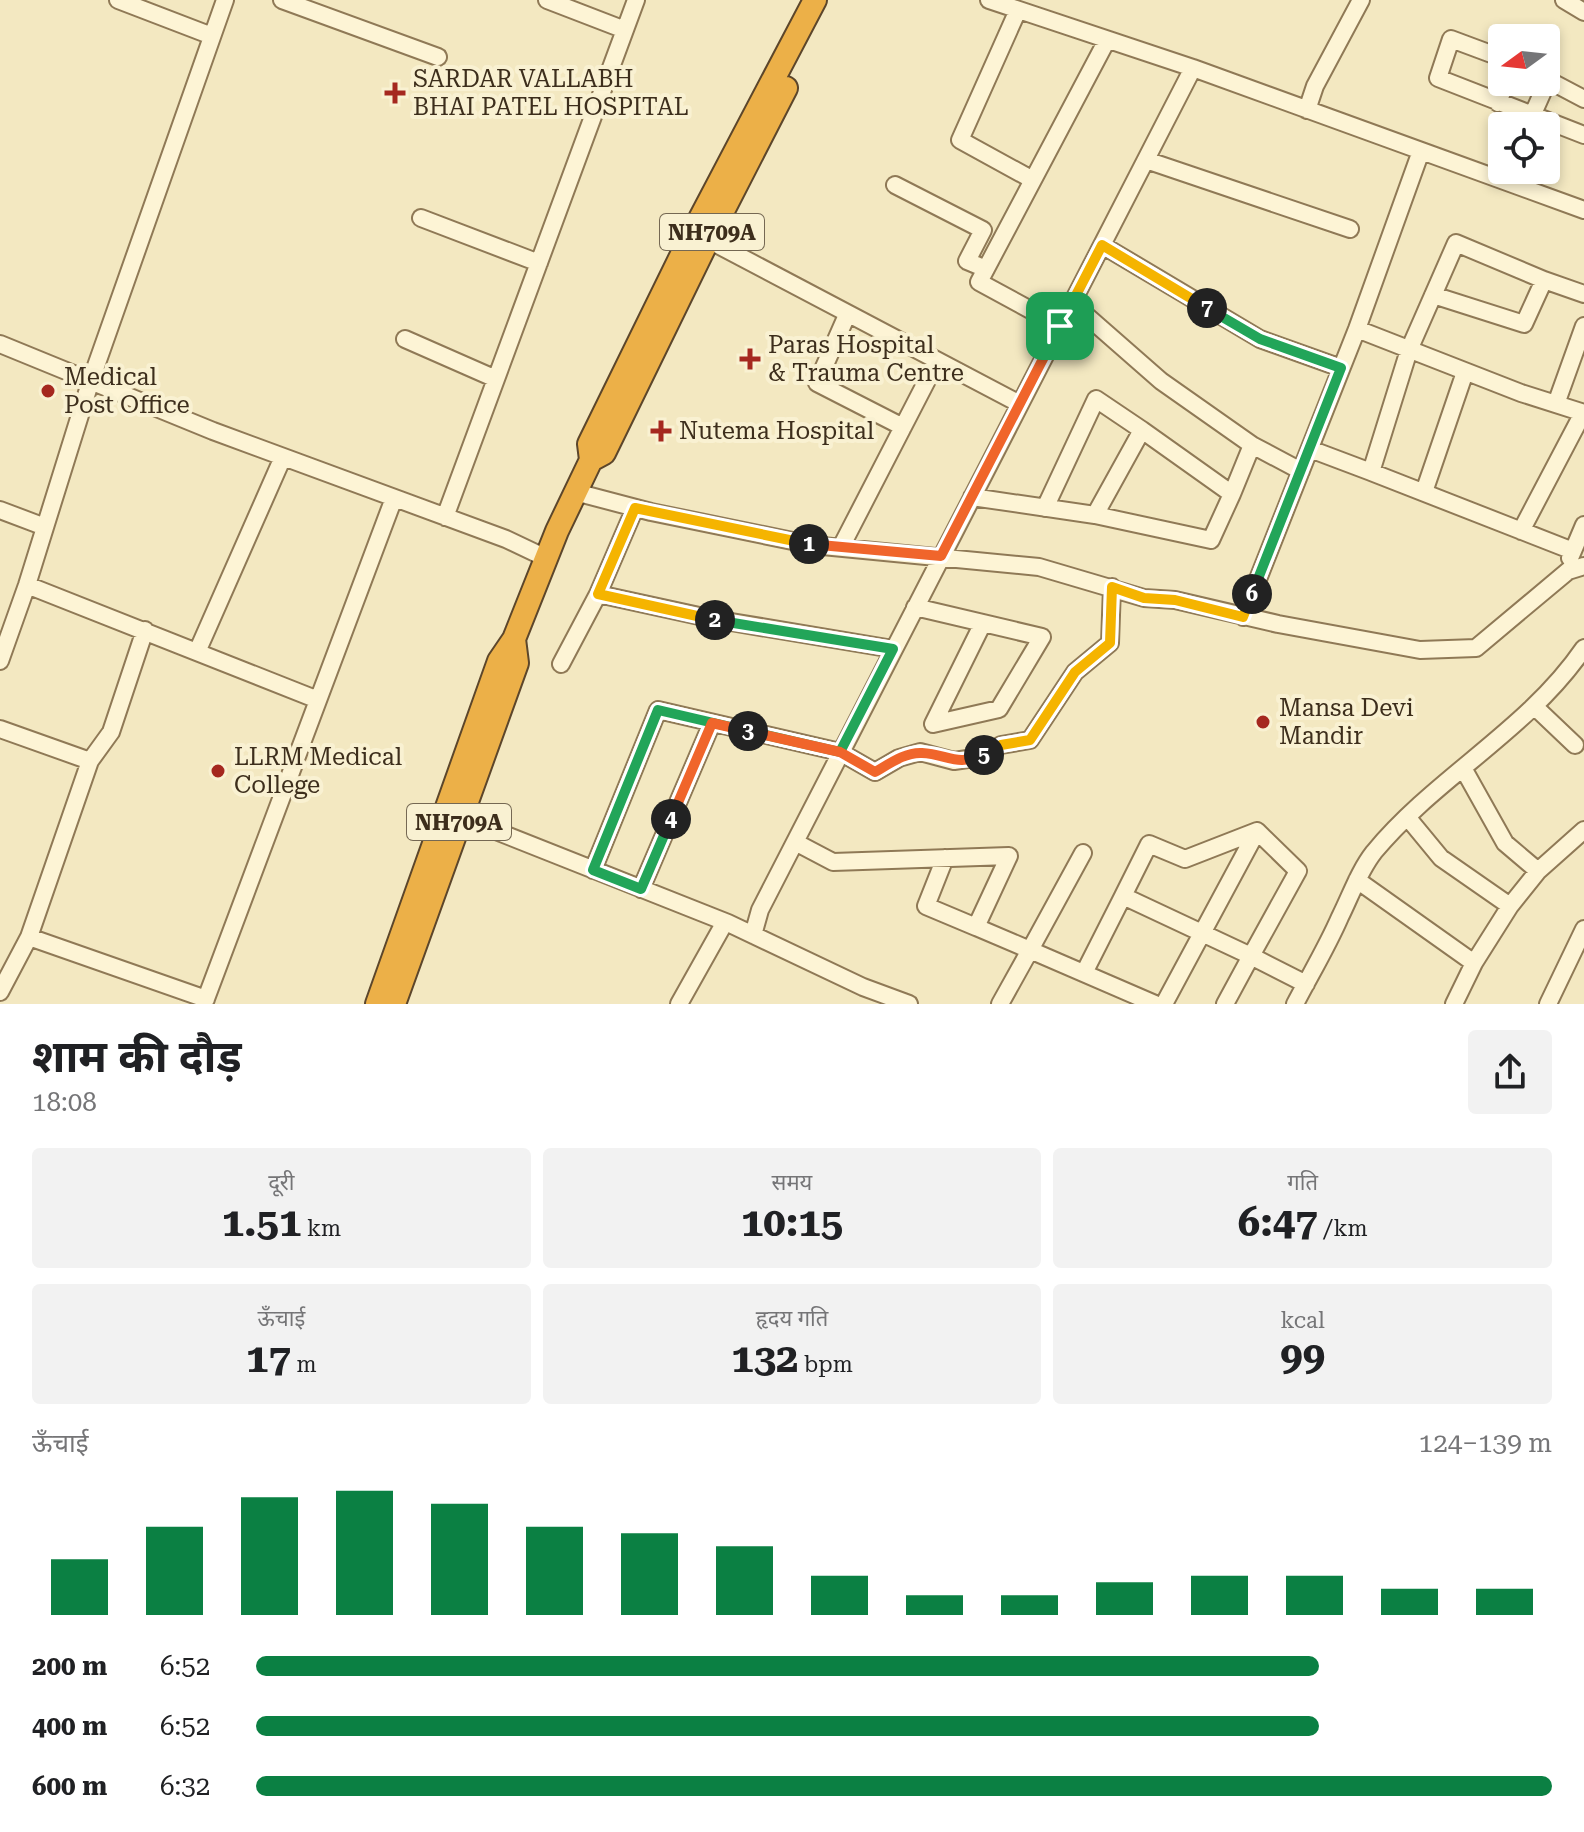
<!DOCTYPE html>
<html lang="hi">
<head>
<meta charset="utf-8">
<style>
  body { margin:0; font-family:"Roboto Serif","Noto Sans Devanagari",serif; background:#f2f2f2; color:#202124; height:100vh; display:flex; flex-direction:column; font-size:30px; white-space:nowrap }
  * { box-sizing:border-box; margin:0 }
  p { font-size:26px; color:#757577 }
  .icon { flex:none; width:44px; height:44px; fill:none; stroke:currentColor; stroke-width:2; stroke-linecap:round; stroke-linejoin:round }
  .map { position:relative; height:1004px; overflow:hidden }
  .details { display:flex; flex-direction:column; background:#fff; flex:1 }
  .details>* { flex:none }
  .needle { width:52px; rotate:255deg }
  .controls { position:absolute; left:1488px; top:24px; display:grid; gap:16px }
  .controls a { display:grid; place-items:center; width:72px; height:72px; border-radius:8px; background:#fff; box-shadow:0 4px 12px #0003; font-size:40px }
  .pin { position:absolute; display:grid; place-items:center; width:68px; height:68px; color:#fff; margin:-34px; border-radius:16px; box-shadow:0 4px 12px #0006 }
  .km { position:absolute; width:40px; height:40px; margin:-20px; border-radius:50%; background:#222; color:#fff; font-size:22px; line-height:40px; text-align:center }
  .round { display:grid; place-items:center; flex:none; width:84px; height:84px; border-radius:8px; background:#f2f2f2 }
  .overview { display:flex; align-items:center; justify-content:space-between; height:136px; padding:0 32px }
  h1 { font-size:44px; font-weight:700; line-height:60px }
  .metrics { display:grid; grid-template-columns:repeat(3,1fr); gap:12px; height:136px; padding:8px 32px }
  .metrics div { display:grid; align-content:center; border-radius:8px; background:#f2f2f2; text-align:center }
  .metrics b { font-size:40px; font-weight:700 }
  .metrics small { font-size:22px; font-weight:400 }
  .metrics p { font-size:22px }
  .chart { height:224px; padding:16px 32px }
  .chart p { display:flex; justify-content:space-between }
  .chart svg { width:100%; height:144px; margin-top:8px; stroke:#0b8043; stroke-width:6 }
  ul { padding:0 32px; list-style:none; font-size:26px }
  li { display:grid; grid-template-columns:128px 96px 1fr; align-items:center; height:60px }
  li i { height:20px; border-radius:10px; background:#0b8043 }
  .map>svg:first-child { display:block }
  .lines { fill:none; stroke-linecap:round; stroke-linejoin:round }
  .minor-casing { stroke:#8f7956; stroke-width:20 }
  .highway-casing { stroke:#5c462b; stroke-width:26 }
  .minor { stroke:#fdf4d5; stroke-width:16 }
  .highway { stroke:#ecb048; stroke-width:22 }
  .split-1-casing { stroke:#fff; stroke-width:16 }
  .split-2-casing { stroke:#fff; stroke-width:16 }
  .split-3-casing { stroke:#fff; stroke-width:16 }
  .split-4-casing { stroke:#fff; stroke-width:16 }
  .split-5-casing { stroke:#fff; stroke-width:16 }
  .split-6-casing { stroke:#fff; stroke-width:16 }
  .split-7-casing { stroke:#fff; stroke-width:16 }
  .split-8-casing { stroke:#fff; stroke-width:16 }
  .split-1 { stroke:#f0652b; stroke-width:10 }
  .split-2 { stroke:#f5b400; stroke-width:10 }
  .split-3 { stroke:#22a559; stroke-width:10 }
  .split-4 { stroke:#22a559; stroke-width:10 }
  .split-5 { stroke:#f0652b; stroke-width:10 }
  .split-6 { stroke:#f5b400; stroke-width:10 }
  .split-7 { stroke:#22a559; stroke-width:10 }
  .split-8 { stroke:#f5b400; stroke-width:10 }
  .poi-dot { fill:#a5281f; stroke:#f9f1d2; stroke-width:3 }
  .labels { text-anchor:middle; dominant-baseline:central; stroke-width:8; stroke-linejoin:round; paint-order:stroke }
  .shield { fill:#f9f1d2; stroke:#756853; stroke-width:2 }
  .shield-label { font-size:22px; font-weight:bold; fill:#3d2e1c }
  .poi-label { font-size:24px; fill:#3d2e1c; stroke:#f9f1d2; text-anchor:start }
</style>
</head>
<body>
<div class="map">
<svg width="1584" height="1004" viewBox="0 0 1584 1004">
  <rect width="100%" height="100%" fill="#f3e8c1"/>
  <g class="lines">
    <defs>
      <path id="minor" d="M 118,0 L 212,36
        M 282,0 L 438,57
        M 547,0 L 625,30
        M 989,0 L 1193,68 L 1584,210
        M 1564,0 L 1584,12
        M 1018,10 L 960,140 L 1033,180
        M 1502,58 L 1451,39 L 1438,78 L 1584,135
        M 1498,103 L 1506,82
        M 1307,110 L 1315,86 L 1361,0
        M 1532,116 L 1548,80 L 1584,99
        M 1146,160 L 1350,229
        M 895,185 L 983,230 L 967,261 L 986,269
        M 421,218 L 539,263
        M 699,235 L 1020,404
        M 1102,245 L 1260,339 L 1341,368
        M 1544,280 L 1584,294
        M 1072,303 L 1161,381 L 1252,445
        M 847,315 L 817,383 L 903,427
        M 1060,326 L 979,282 L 1107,40
        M 1357,329 L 1521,393 L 1584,413
        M 405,339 L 496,379
        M 0,344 L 213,431 L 506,539 L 546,558
        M 1556,404 L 1584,326
        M 1310,449 L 1371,472 L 1409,350 L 1456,243 L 1544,280 L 1524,324 L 1433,295
        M 1371,472 L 1573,551
        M 575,492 L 651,512 L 812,545 L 1039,567 L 1144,598 L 1175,600 L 1278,624 L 1420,650 L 1476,648 L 1568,571 L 1584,566
        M 1424,492 L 1465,372
        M 1232,494 L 1252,445 L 1301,471
        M 972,497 L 1095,515 L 1142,430 L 1096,399 L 1045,508
        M 0,510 L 45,527
        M 1095,515 L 1211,540 L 1232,494 L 1142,430
        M 445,517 L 636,0
        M 1521,531 L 1583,413
        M 841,547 L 937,361
        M 1570,558 L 1584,525
        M 27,585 L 318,700
        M 598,594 L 713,619 L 893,649
        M 915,607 L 1042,637 L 999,709 L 933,724 L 983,623
        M 1243,617 L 1357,329 L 1421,151
        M 145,630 L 111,732 L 90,761 L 29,937 L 206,999
        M 197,652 L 283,457
        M 0,661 L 27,585 L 90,383 L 225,0
        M 561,664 L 598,594 L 635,508
        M 1534,706 L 1575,745
        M 0,729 L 90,761
        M 1463,768 L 1505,843 L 1538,871
        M 453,814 L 728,923 L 863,987 L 909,1004
        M 1408,818 L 1441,858 L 1510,906
        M 795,842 L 833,862 L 1009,856 L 976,927 L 1030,950 L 1000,1004
        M 1083,853 L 1030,950 L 1155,1004
        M 945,858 L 926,906 L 976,927
        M 593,870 L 658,710 L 840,752 L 875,772 L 899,758 L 920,752 L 954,761 L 981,757 L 1001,745 L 1030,740 L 1075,672 L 1110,643 L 1112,587
        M 1357,880 L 1474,963 L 1454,1004
        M 641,889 L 712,723
        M 1123,896 L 1149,844 L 1185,859 L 1257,831 L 1298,871 L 1251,956 L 1306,984
        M 753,935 L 760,910 L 1193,68
        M 1474,963 L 1510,906 L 1538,871 L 1584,830
        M 1084,973 L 1123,896 L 1251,956 L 1225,1004
        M 0,992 L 29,937
        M 204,1004 L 394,498
        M 679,1004 L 725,922
        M 1164,1004 L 1257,831
        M 1295,1004 C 1310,975 1327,947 1340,917 C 1351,895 1359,871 1374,852 C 1436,777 1528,730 1584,648
        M 1548,1004 L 1584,929"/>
      <path id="highway" d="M 591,460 L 604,453 L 708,240 L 786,88
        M 377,1004 L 499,661 L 514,639 L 557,531 L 591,460 L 589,444 L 693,232 L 815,0
        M 394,1004 L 517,663 L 514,639"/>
    </defs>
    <use href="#minor" class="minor-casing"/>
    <use href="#highway" class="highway-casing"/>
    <use href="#minor" class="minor"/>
    <use href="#highway" class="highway"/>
  </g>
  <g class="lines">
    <defs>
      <path id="split-1" d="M 809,544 L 941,556 L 1060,326"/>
      <path id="split-2" d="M 715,620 L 598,594 L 635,508 L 809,544"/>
      <path id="split-3" d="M 715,620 L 893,649 L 840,752 L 748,731"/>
      <path id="split-4" d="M 671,819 L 641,889 L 593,870 L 658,710 L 748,731"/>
      <path id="split-5" d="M 671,819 L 712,723 L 840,752 L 875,772 C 889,764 905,752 922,753 C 947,754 956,767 984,755"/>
      <path id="split-6" d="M 984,755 L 1001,745 L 1030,740 L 1075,672 L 1110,643 L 1112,587 L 1144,598 L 1175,600 L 1243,617 L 1252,594"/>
      <path id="split-7" d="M 1207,308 L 1260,339 L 1341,368 L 1252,594"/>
      <path id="split-8" d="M 1060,326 L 1102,245 L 1207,308"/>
    </defs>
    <use href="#split-1" class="split-1-casing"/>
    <use href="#split-2" class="split-2-casing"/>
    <use href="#split-3" class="split-3-casing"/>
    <use href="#split-4" class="split-4-casing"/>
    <use href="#split-5" class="split-5-casing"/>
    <use href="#split-6" class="split-6-casing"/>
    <use href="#split-7" class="split-7-casing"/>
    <use href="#split-8" class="split-8-casing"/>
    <use href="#split-1" class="split-1"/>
    <use href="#split-2" class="split-2"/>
    <use href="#split-3" class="split-3"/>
    <use href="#split-4" class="split-4"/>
    <use href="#split-5" class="split-5"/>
    <use href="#split-6" class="split-6"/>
    <use href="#split-7" class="split-7"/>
    <use href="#split-8" class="split-8"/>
  </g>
  <g class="poi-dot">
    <path d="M391 81h8v8h8v8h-8v8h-8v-8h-8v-8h8z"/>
    <path d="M746 347h8v8h8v8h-8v8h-8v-8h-8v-8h8z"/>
    <circle cx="48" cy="391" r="8"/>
    <path d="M657 419h8v8h8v8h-8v8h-8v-8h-8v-8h8z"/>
    <circle cx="1263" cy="722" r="8"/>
    <circle cx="218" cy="771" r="8"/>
  </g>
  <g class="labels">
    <g class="shield">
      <rect x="660" y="214" width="104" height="36" rx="6"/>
      <rect x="407" y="804" width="104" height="36" rx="6"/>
    </g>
    <g class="shield-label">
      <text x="712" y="232">NH709A</text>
      <text x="459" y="822">NH709A</text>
    </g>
    <g class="poi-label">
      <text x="413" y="79">SARDAR VALLABH<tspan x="413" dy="28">BHAI PATEL HOSPITAL</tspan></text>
      <text x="768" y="345">Paras Hospital<tspan x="768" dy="28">&amp; Trauma Centre</tspan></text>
      <text x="64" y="377">Medical<tspan x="64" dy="28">Post Office</tspan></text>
      <text x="679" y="431">Nutema Hospital</text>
      <text x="1279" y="708">Mansa Devi<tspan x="1279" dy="28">Mandir</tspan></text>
      <text x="234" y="757">LLRM Medical<tspan x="234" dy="28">College</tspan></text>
    </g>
  </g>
</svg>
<div class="controls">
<a><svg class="needle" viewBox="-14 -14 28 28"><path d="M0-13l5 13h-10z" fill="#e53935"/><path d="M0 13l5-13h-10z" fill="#757577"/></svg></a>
<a><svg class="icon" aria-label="locate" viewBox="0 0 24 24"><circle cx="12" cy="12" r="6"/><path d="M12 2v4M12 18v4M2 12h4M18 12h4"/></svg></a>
</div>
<div class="pin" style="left:1060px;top:326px;background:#1e9e55"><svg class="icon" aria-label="arrive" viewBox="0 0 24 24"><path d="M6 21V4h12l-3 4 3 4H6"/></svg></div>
<b class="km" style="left:809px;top:544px">1</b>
<b class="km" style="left:715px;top:620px">2</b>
<b class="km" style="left:748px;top:731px">3</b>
<b class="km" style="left:671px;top:819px">4</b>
<b class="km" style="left:984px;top:755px">5</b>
<b class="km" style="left:1252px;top:594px">6</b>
<b class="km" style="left:1207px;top:308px">7</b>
</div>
<section class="details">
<div class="overview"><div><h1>शाम की दौड़</h1><p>18:08</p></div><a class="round"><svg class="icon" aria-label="share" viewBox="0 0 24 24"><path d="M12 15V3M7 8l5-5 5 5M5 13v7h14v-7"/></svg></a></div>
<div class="metrics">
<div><p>दूरी</p><b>1.51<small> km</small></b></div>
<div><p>समय</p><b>10:15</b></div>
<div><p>गति</p><b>6:47<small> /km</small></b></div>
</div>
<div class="metrics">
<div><p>ऊँचाई</p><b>17<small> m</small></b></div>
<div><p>हृदय गति</p><b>132<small> bpm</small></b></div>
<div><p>kcal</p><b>99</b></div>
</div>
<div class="chart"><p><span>ऊँचाई</span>124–139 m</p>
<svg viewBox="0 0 160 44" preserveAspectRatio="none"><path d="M5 44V27M15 44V17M25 44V8M35 44V6M45 44V10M55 44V17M65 44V19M75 44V23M85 44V32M95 44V38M105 44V38M115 44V34M125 44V32M135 44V32M145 44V36M155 44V36"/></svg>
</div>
<ul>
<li><b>200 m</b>6:52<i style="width:82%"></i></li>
<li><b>400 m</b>6:52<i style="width:82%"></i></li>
<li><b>600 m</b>6:32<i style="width:100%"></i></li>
</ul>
</section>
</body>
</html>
